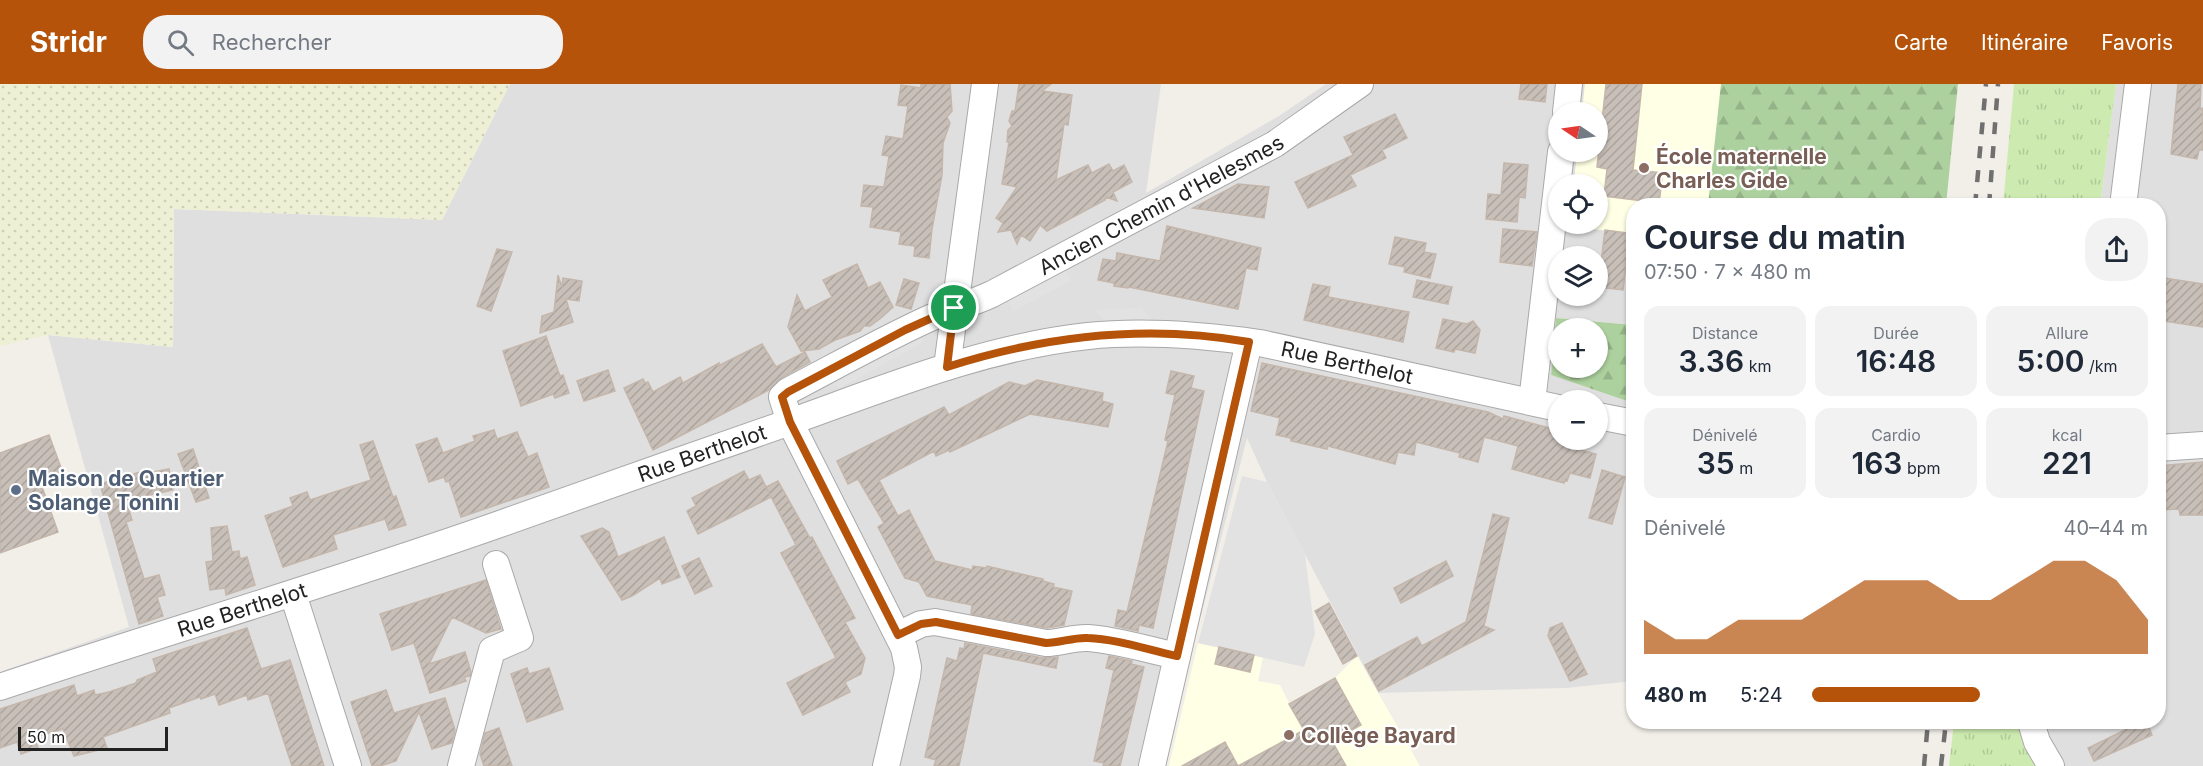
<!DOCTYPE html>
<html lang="fr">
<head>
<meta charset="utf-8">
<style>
  body { margin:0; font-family:Inter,sans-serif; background:#f2f2f3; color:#1f2937; height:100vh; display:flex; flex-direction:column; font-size:22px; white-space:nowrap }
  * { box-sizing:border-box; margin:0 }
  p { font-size:20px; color:#747a83 }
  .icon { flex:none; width:33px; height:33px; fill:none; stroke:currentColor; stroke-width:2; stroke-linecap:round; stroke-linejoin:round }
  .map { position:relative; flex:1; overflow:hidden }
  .details { position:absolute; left:1626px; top:114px; width:540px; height:531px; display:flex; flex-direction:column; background:#fff; border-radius:24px; box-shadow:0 2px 4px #0004 }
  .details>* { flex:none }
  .needle { width:39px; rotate:283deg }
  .fabs { position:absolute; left:1548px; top:18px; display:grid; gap:12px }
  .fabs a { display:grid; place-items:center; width:60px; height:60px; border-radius:50%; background:#fff; box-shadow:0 2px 4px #0004; font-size:30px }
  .scale { position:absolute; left:18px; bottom:15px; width:150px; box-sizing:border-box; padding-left:6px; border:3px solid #222; border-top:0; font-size:16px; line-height:21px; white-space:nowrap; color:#222; -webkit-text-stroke:4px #fff; paint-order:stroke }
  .pin { position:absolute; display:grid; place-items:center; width:51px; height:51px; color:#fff; margin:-26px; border:3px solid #fff; border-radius:50%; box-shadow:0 2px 6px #0007 }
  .round { display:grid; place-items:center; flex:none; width:63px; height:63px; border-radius:24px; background:#f2f2f3 }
  .headline { display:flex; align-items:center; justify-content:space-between; height:102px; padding:0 18px }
  h1 { font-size:33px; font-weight:600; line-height:45px }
  .metrics { display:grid; grid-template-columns:repeat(3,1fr); gap:9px; height:102px; padding:6px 18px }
  .metrics div { display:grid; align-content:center; border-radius:15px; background:#f2f2f3; text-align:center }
  .metrics b { font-size:30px; font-weight:600 }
  .metrics small { font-size:16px; font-weight:400 }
  .metrics p { font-size:16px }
  .chart { height:168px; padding:12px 18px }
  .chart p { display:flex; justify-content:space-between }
  .chart svg { width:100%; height:108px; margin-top:6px; fill:#b45309; opacity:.7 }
  ul { padding:0 18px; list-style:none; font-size:20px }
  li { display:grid; grid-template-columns:96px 72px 1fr; align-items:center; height:45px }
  li i { height:15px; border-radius:8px; background:#b45309 }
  header { display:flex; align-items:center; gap:36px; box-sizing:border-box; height:84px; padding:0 30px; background:#b45309; color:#fff }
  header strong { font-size:28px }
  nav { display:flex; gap:33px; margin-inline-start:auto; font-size:21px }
  .search { width:420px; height:54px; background:#f2f2f3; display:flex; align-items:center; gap:15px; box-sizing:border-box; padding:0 21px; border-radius:24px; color:#747a83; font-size:22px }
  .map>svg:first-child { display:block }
  .residential { fill:#e0dfdf; fill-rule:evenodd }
  .education { fill:#ffffe5 }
  .farmland { fill:url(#farmland-dots) }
  .grass { fill:url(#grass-tufts) }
  .forest { fill:url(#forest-firs); fill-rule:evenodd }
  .parking { fill:#e2e2e2 }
  .building { fill:url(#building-hatch); stroke:#c4b6ab; stroke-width:1.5 }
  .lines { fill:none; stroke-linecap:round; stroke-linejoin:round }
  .minor-casing { stroke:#a9a9a9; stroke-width:28 }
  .minor { stroke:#fff; stroke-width:26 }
  .rail { stroke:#707070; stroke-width:4.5; stroke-dasharray:12 12; stroke-linecap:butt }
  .route-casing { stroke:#fff; stroke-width:12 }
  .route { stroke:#b45309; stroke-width:8 }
  .education-dot { fill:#8d6e63; stroke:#fff; stroke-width:2 }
  .service-dot { fill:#5c6f8a; stroke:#fff; stroke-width:2 }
  .labels { text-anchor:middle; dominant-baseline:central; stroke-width:4.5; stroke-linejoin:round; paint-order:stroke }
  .education-label { font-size:21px; font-weight:bold; fill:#785e54; stroke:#fff; text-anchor:start }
  .street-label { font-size:21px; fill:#222; stroke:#fff }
  .service-label { font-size:21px; font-weight:bold; fill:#4e5e75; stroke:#fff; text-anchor:start }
</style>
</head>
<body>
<header>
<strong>Stridr</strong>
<div class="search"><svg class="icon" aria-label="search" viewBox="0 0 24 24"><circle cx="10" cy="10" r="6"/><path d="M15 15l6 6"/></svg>Rechercher</div>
<nav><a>Carte</a><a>Itinéraire</a><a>Favoris</a></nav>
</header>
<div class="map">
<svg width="2203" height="682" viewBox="0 0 2203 682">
  <defs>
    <pattern id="farmland-dots" width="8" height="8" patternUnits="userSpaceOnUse" patternTransform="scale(1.5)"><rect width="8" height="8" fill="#eef0d5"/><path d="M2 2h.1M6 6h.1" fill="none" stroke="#ccceb7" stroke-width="1.8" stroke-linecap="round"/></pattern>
    <pattern id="grass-tufts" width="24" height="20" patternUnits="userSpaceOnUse" patternTransform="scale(1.5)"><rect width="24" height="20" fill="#cdebb0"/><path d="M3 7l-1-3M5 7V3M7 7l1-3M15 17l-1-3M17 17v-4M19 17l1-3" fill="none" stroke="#b0c997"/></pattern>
    <pattern id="forest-firs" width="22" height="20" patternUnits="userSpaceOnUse" patternTransform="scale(1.5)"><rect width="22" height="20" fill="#add19e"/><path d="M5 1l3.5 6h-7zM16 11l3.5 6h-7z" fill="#95b388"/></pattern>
    <pattern id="building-hatch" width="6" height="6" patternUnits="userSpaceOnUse" patternTransform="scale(1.5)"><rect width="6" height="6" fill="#c7bfb8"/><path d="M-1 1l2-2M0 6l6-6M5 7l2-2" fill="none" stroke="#aba49e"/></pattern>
  </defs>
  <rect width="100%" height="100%" fill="#f2efe9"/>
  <path class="residential" d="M 510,0 L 1161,0 L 1146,109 L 1279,32 L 1326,0 L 1585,0 L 1582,28 L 1558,28 L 1558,68 L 1577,68 L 1574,100 L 1558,100 L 1558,140 L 1633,150 L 1633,241 L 1556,234 L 1551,291 L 1633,319 L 1633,597 L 1566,604 L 1378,609 L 1267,398 L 1247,354 L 1162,682 L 0,682 L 0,588 L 129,543 L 48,251 L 173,263 L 174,125 L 442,136 ZM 1558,172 L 1598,172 L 1598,212 L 1558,212 ZM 1558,316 L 1598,316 L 1598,356 L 1558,356 Z
    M 2116,0 L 2203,0 L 2203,682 L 2035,682 L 2021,638 L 2158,638 L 2158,122 L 2100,121 Z"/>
  <path class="education" d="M 1585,0 L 1721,0 L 1708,121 L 1634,122 L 1633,150 L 1569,142 L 1569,140 L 1598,140 L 1598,100 L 1574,100 L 1577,68 L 1598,68 L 1598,28 L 1582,28 Z
    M 1198,559 L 1263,573 L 1258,597 L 1280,601 L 1289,619 L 1335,594 L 1357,572 L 1420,682 L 1169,682 Z"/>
  <path class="farmland" d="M 0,0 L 510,0 L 442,136 L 174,125 L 173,263 L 48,251 L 0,262 Z"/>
  <path class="grass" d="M 2014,0 L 2116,0 L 2100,121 L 2003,121 Z
    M 1954,638 L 2021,638 L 2035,682 L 1949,682 Z"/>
  <path class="forest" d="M 1721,0 L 1958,0 L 1946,121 L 1708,121 Z
    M 1556,234 L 1633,241 L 1633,319 L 1551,291 ZM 1558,244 L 1598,244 L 1598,284 L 1558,284 Z"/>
  <path class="parking" d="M 1064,183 L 1071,197 L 1013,227 L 1006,213 Z
    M 1141,224 L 1155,238 L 1107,239 L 1094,226 Z
    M 908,250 L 925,257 L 840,304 L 821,296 Z
    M 1242,392 L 1267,398 L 1305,470 L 1315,550 L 1304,583 L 1198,559 Z"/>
  <path class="building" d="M 921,0 L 950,0 L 952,27 L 947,33 L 950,39 L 943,59 L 942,91 L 932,145 L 929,174 L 914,172 L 915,162 L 899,160 L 901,148 L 870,143 L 873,123 L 861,122 L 864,101 L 884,103 L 889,72 L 882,71 L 886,52 L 903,55 L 908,22 L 898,21 L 901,1 L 921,4 Z
    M 1019,0 L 1051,0 L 1042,7 L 1072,11 L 1068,41 L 1064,40 L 1056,96 L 1088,81 L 1092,89 L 1109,80 L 1113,87 L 1124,81 L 1132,98 L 1113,108 L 1117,117 L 1106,113 L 1105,116 L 1047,147 L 1040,141 L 1030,157 L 1021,151 L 1017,160 L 1011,146 L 998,148 L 1003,139 L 996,134 L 1017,103 L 1002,100 L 1009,58 L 1007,58 L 1008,46 L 1012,42 L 1009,37 L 1012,27 L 1015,27 Z
    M 1521,0 L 1547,0 L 1545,18 L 1519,15 Z
    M 1606,0 L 1642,0 L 1633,86 L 1663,89 L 1659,119 L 1604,112 L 1607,85 L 1597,83 Z
    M 2178,0 L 2201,0 L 2200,25 L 2203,24 L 2203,66 L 2199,66 L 2197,75 L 2171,70 Z
    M 1395,30 L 1407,54 L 1382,66 L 1386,74 L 1350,91 L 1356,102 L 1308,124 L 1295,98 L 1353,71 L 1344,53 Z
    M 1504,79 L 1528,81 L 1525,114 L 1519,113 L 1517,138 L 1486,135 L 1488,110 L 1501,111 Z
    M 1238,100 L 1269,103 L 1264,134 L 1193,124 Z
    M 1167,142 L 1261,164 L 1257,186 L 1246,184 L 1238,225 L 1129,203 L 1128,204 L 1114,202 L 1114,199 L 1098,196 L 1103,175 L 1116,177 L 1117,169 L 1160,177 Z
    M 1503,145 L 1537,148 L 1532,182 L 1500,178 Z
    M 1605,146 L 1634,150 L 1634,172 L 1627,172 L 1623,206 L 1598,203 Z
    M 1395,153 L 1426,159 L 1424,168 L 1436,170 L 1430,194 L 1404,188 L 1405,183 L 1389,180 Z
    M 497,165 L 512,168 L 491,227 L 477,222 Z
    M 857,180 L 868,204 L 880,198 L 893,223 L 881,234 L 870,242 L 864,242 L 860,247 L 835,256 L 819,265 L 801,267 L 788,243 L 797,211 L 805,227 L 832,213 L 823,196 Z
    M 558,191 L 562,203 L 563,194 L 582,197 L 579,217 L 566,215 L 573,238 L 540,249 L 542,232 L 554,228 Z
    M 2158,193 L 2203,200 L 2203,243 L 2158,236 Z
    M 904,195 L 919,199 L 911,225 L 896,221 Z
    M 1417,196 L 1452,203 L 1448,220 L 1413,213 Z
    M 1313,200 L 1330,203 L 1328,213 L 1409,228 L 1403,258 L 1304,236 Z
    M 1443,235 L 1467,240 L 1473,237 L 1480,246 L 1475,269 L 1455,265 L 1454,268 L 1436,264 Z
    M 546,252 L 560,292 L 563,291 L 569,309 L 555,314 L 553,310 L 521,322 L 503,267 Z
    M 762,260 L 776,283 L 805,268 L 810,278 L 781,294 L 769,306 L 653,366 L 624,304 L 643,295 L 645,299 L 648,298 L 653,308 L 680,293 L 683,299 L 719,279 L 718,282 Z
    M 1262,279 L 1488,328 L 1503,335 L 1504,332 L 1558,346 L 1558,360 L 1596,370 L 1590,394 L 1570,389 L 1567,397 L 1565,396 L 1564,399 L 1512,385 L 1518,362 L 1484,353 L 1478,378 L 1459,373 L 1460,369 L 1416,358 L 1414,371 L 1398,368 L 1395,380 L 1328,362 L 1327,365 L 1291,357 L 1291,354 L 1276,351 L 1280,334 L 1251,327 Z
    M 608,286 L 615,307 L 584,317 L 577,297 Z
    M 1171,287 L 1194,292 L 1191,304 L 1204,307 L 1153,544 L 1139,541 L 1138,547 L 1115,542 L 1118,526 L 1127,528 L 1168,357 L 1165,356 L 1175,311 L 1166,309 Z
    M 1037,296 L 1103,309 L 1102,317 L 1113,320 L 1108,343 L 1030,330 L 950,368 L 949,366 L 936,372 L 934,367 L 879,396 L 898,432 L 909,426 L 935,477 L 972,486 L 973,482 L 986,484 L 987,482 L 1043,495 L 1043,497 L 1054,500 L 1053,503 L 1072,507 L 1064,541 L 1047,544 L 971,530 L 972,521 L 927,512 L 919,498 L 905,494 L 878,443 L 884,439 L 858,395 L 848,400 L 837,377 L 944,323 L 949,331 L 1009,298 L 1025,302 Z
    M 494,346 L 497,355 L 517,348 L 528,373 L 537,369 L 549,403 L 461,433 L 449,397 L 446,398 L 444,393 L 429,398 L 416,361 L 437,354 L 443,369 L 475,357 L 473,352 Z
    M 49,351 L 63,389 L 40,397 L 58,448 L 0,469 L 0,369 Z
    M 373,357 L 393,413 L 396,412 L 397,415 L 406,441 L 389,446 L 385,435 L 333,451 L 337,465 L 283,483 L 265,432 L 293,422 L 290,414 L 307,408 L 310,416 L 371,396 L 360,361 Z
    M 193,365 L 209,414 L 196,418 L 178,370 Z
    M 2203,378 L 2203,431 L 2180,431 L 2179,425 L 2158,426 L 2158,382 Z
    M 169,385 L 173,406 L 126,416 L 132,436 L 126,438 L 144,495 L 159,491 L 165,511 L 157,513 L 163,532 L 139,540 L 100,400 L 147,386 L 148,389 Z
    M 1602,386 L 1625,393 L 1612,440 L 1589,434 Z
    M 744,387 L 749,396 L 760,391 L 771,413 L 698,450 L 687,427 L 696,422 L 692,414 Z
    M 778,397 L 810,454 L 812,453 L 855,534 L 845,538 L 865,574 L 861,590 L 845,598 L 850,608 L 803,631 L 787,599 L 836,574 L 781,469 L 796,461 L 766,403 Z
    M 1493,430 L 1509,434 L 1484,542 L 1494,546 L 1379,607 L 1365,581 L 1417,553 L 1422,562 L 1466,538 Z
    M 227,442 L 232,468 L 239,467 L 240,475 L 247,473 L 255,501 L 226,511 L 225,504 L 210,506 L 206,478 L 213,477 L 211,444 Z
    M 602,444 L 609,448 L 618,473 L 664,453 L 680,493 L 662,500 L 660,494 L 632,512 L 622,516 L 581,452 Z
    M 699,474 L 712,502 L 695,510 L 682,482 Z
    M 1446,477 L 1453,492 L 1401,519 L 1394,504 Z
    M 486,496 L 501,545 L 486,549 L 452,533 L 429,580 L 465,568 L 471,588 L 470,592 L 464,593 L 466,597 L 430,609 L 414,559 L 392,566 L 380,530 Z
    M 1329,519 L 1357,572 L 1343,580 L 1315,527 Z
    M 1562,539 L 1587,590 L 1570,597 L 1548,552 L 1550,544 Z
    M 247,544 L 261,585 L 290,576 L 324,682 L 292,682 L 268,609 L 248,616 L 247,611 L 219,621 L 215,610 L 201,615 L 200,613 L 169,624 L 170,629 L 103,653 L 107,664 L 74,672 L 63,645 L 34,653 L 38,664 L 21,670 L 17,658 L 0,664 L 0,625 L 74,601 L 77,612 L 94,606 L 95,611 L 109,608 L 136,599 L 137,596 L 157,588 L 153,575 Z
    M 965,559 L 1043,574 L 1058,573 L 1056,584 L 983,569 L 959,682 L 934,682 L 936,676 L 925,673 L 947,574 L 957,577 L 960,564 L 964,565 Z
    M 1219,563 L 1254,571 L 1250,588 L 1215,580 Z
    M 1109,572 L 1132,577 L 1131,580 L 1144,583 L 1120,682 L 1103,682 L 1104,679 L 1094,677 L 1114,586 L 1106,584 Z
    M 527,584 L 529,590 L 549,584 L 563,625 L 527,638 L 511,590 Z
    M 1335,594 L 1361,641 L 1332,657 L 1346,682 L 1238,682 L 1304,646 L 1289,620 Z
    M 386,606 L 394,629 L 445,614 L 455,646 L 452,659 L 432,665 L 419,628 L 396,677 L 380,682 L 372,682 L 351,618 Z
    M 2137,638 L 2147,638 L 2152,651 L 2094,677 L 2088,664 L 2125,646 L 2124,643 Z
    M 499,644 L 512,682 L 484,682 L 480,670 L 485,649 Z
    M 1225,658 L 1238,682 L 1182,682 Z"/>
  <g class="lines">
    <defs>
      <g id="minor">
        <path d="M 1566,28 L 1569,0"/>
        <path d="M 2123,122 L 2138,0"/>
        <path d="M 947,283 L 985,0"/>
        <path d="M 1532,318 L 1561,68"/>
        <path d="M 1598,332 L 1634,339"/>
        <path d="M 2158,364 L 2203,361"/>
        <path d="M 293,510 L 348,682"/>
        <path d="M 898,551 L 921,540 L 935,538 L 1046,559 C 1060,559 1074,553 1088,554 C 1118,556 1148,566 1177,572"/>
        <path id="s1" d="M 0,603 C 165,548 332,499 497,441 C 595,406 692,372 790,338 C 888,303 985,263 1088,252 C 1145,246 1203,251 1260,259 L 1558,324"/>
        <path d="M 2031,638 L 2037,658 L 2051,682"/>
        <path d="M 461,682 L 492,566 L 520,554 L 496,480"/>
        <path id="s2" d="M 886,682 L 907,592 L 908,583 L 904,564 L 790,338 L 782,313 L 788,307 C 834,283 880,257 928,235 C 949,225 971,220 992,210 L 1275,60 L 1360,0"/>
        <path d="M 1152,682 L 1249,258"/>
      </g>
    </defs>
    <use href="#minor" class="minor-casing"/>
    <use href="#minor" class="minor"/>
    <path class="rail" d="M 1975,122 L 1986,0
      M 1989,122 L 1998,0
      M 1924,682 L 1928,638
      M 1941,682 L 1946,638"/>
  </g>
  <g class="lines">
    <defs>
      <path id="route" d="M 954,224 L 947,283 C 1044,252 1147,240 1249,258 L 1177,572 C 1148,566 1117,555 1088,554 C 1074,553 1060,559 1046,559 L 936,538 L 921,540 L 898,551 L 790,338 L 782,313 L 788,308 L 905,246 Z"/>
    </defs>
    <use href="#route" class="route-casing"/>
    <use href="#route" class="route"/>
  </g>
  <g class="education-dot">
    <circle cx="1644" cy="84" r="6"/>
    <circle cx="1289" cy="651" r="6"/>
  </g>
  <circle class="service-dot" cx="16" cy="406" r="6"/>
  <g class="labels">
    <g class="education-label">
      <text x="1656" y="72">École maternelle<tspan x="1656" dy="24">Charles Gide</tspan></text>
      <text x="1301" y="651">Collège Bayard</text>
    </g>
    <g class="street-label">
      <text stroke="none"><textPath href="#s2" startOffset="826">Ancien Chemin d'Helesmes</textPath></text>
      <text stroke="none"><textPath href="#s1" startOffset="1406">Rue Berthelot</textPath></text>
      <text stroke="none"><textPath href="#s1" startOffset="740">Rue Berthelot</textPath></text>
      <text stroke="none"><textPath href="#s1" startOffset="254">Rue Berthelot</textPath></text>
    </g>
    <g class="service-label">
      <text x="28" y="394">Maison de Quartier<tspan x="28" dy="24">Solange Tonini</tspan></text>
    </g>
  </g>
</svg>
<div class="fabs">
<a><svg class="needle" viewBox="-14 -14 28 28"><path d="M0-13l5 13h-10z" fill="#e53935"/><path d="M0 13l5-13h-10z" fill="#747a83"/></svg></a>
<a><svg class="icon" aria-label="locate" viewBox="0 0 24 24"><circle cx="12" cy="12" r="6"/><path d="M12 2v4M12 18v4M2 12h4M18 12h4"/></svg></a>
<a><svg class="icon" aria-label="layers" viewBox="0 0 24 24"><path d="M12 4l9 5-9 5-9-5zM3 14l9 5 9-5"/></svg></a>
<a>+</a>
<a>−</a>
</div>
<div class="scale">50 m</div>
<div class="pin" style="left:954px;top:224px;background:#1e9e55"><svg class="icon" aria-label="arrive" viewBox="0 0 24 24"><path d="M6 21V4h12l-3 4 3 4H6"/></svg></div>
<section class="details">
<div class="headline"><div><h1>Course du matin</h1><p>07:50 · 7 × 480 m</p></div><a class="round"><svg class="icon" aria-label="share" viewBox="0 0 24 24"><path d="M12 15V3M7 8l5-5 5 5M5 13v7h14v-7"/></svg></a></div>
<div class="metrics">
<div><p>Distance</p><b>3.36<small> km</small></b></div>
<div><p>Durée</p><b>16:48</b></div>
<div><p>Allure</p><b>5:00<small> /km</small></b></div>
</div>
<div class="metrics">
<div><p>Dénivelé</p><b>35<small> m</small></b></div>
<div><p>Cardio</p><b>163<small> bpm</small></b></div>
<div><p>kcal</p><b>221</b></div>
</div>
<div class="chart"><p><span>Dénivelé</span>40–44 m</p>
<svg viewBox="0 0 160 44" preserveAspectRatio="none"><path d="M0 44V30L10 38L20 38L30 30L40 30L50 30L60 22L70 14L80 14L90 14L100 22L110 22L120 14L130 6L140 6L150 14L160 30V44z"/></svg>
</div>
<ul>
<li><b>480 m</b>5:24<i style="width:50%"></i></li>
</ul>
</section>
</div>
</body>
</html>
